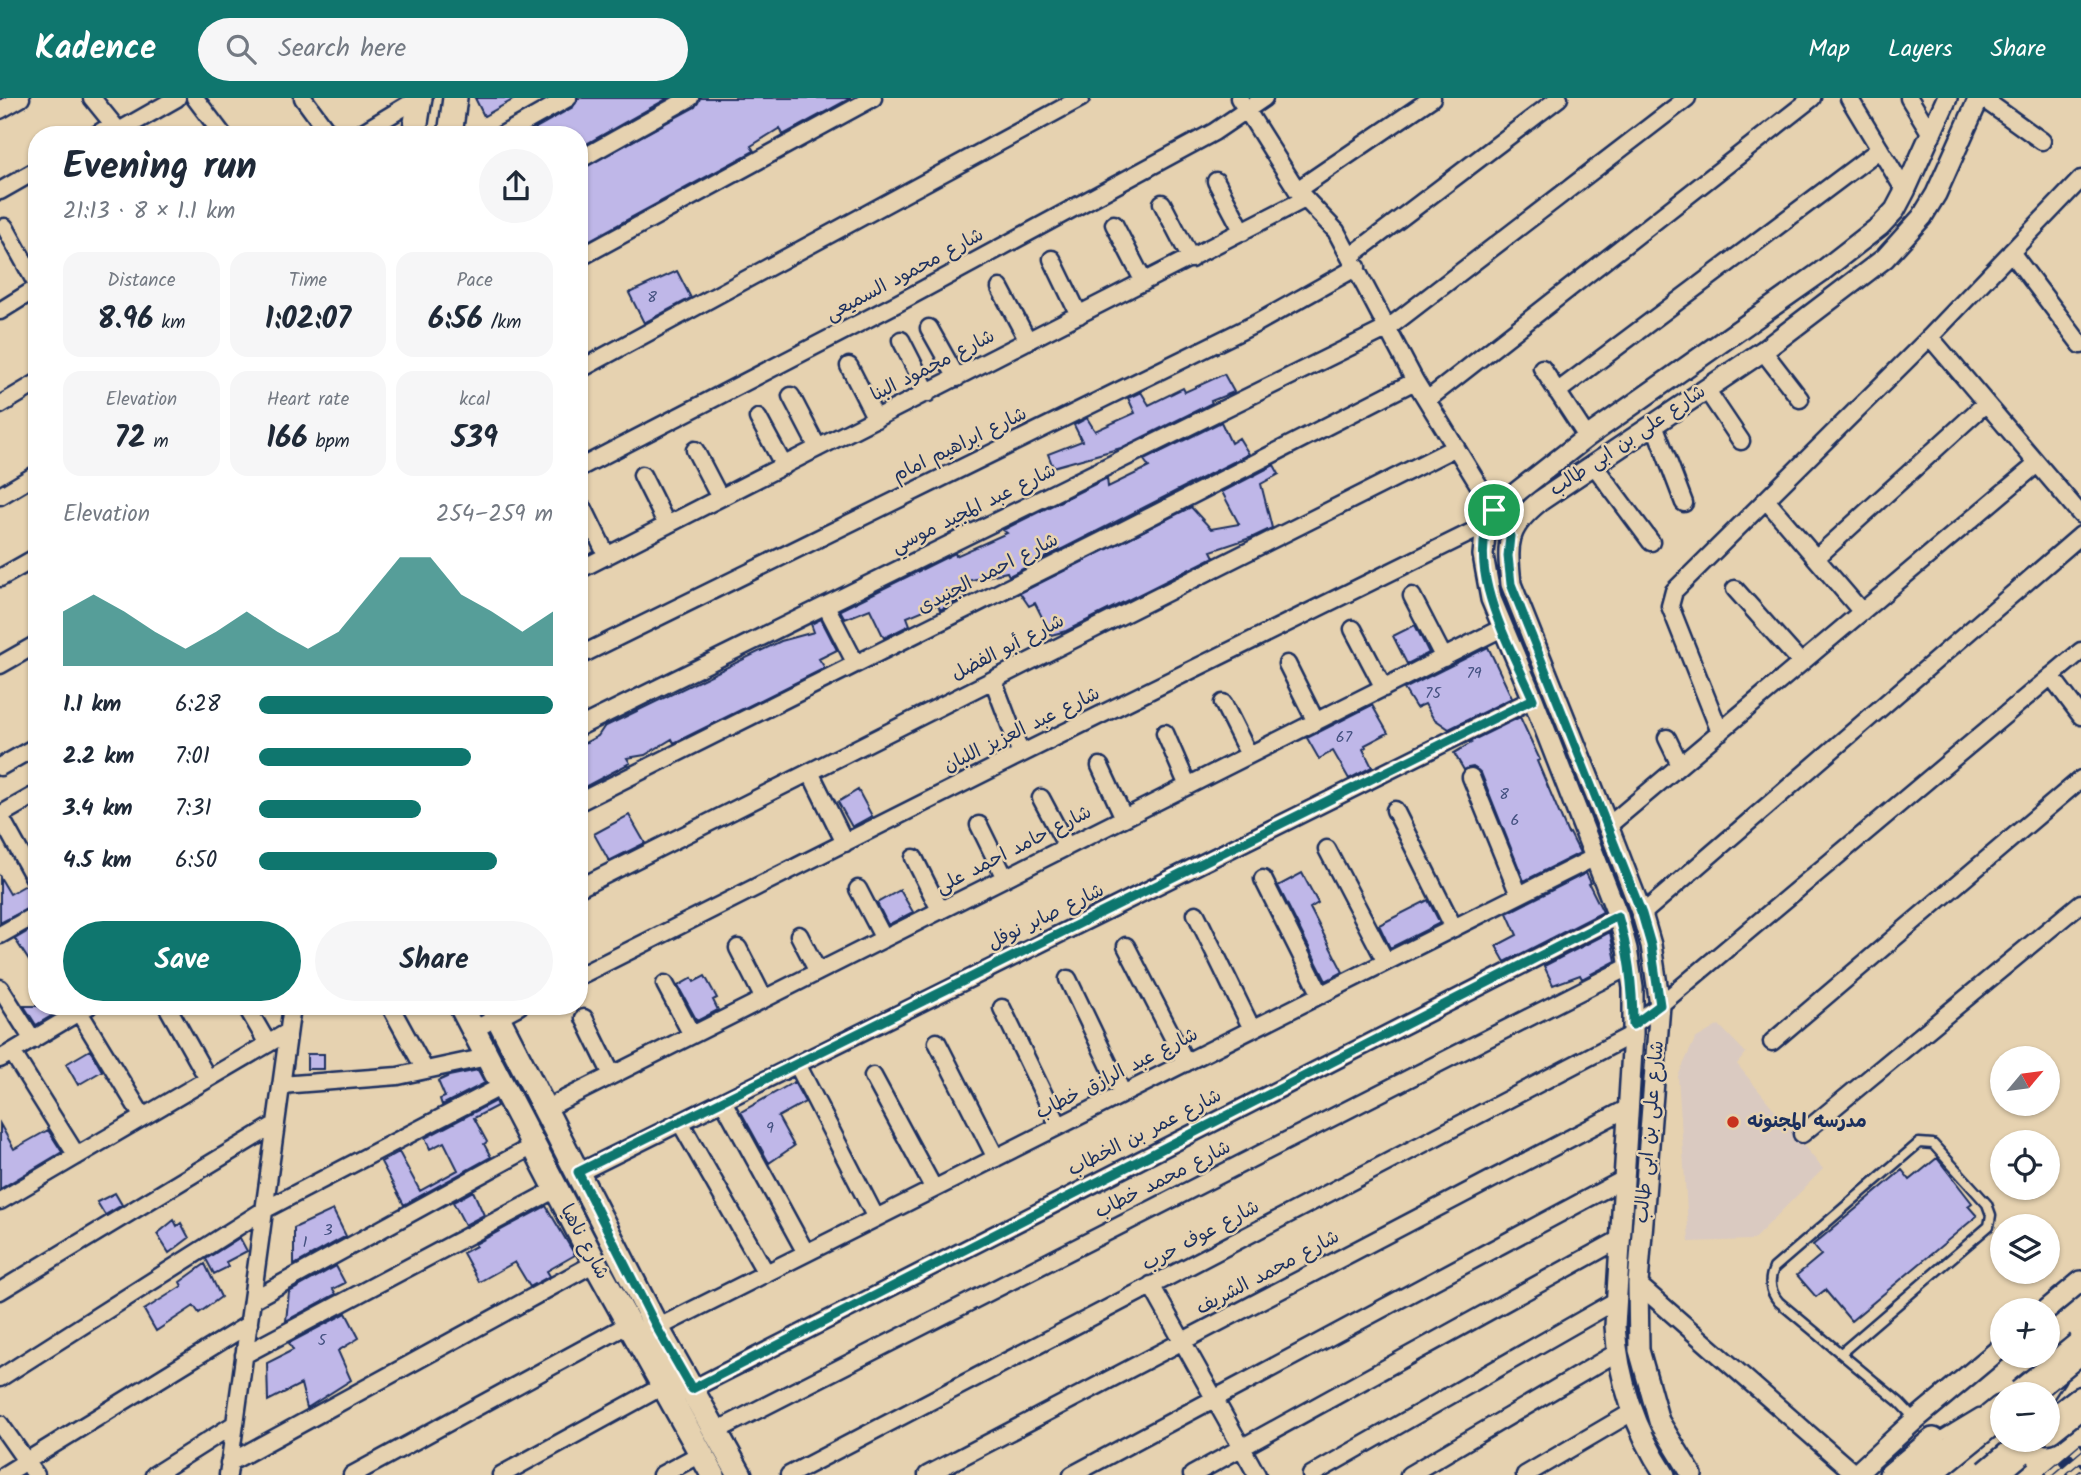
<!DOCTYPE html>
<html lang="en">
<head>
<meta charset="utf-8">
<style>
  body { margin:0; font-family:Kalam,"Playpen Sans Arabic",sans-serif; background:#f6f6f7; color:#1f2937; height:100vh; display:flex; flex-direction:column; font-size:26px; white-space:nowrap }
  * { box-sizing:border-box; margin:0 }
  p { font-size:23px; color:#747a83 }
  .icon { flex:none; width:38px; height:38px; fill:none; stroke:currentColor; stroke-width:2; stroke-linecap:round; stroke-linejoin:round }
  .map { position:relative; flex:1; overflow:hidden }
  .sheet { position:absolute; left:28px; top:28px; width:560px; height:889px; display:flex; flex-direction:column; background:#fff; border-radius:28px; box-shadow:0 2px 5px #0004 }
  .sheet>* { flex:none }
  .needle { width:46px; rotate:61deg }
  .tools { position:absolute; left:1990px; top:948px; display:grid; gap:14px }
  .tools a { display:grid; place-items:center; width:70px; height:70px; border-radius:50%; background:#fff; box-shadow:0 2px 5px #0004; font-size:35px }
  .pin { position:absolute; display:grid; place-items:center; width:60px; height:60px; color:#fff; margin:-30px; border:4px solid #fff; border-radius:50%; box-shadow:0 2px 7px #0007 }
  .round { display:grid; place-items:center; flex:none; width:74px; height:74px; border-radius:37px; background:#f6f6f7 }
  .headline { display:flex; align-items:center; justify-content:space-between; height:119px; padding:0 35px }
  h1 { font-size:38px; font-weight:700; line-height:52px }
  .stats { display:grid; grid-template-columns:repeat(3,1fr); gap:10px; height:119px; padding:7px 35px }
  .stats div { display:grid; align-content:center; border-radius:18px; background:#f6f6f7; text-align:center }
  .stats b { font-size:30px; font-weight:700 }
  .stats small { font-size:19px; font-weight:400 }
  .stats p { font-size:19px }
  .chart { height:196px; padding:14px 35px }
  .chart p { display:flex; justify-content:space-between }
  .chart svg { width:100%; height:126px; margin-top:7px; fill:#0f766e; opacity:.7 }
  .cta { display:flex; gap:14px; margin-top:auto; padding:14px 35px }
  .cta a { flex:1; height:80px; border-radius:42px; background:#0f766e; color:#fff; font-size:28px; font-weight:700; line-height:80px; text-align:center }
  .cta a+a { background:#f6f6f7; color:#1f2937 }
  ul { padding:0 35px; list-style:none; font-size:23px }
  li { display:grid; grid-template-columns:112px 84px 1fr; align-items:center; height:52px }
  li i { height:18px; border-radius:9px; background:#0f766e }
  header { display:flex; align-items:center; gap:42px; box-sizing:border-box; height:98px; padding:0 35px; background:#0f766e; color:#fff }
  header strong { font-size:33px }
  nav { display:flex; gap:38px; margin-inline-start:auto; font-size:24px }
  .search { width:490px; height:63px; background:#f6f6f7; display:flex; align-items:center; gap:18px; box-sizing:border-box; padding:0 24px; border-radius:38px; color:#747a83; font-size:26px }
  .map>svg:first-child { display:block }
  .built { fill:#dacac1 }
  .building { fill:#bfb7e8; stroke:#1b2f5e; stroke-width:2 }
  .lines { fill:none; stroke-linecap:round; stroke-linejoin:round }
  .service-casing { stroke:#1b2f5e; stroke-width:13 }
  .minor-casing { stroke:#1b2f5e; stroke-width:21 }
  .tertiary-casing { stroke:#1b2f5e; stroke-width:24 }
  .secondary-casing { stroke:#1b2f5e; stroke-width:28 }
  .motorway-casing { stroke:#1b2f5e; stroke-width:35 }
  .service { stroke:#e6d2b0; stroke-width:8 }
  .minor { stroke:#e6d2b0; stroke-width:16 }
  .tertiary { stroke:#e6d2b0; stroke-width:19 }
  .secondary { stroke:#e6d2b0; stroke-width:23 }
  .motorway { stroke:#e6d2b0; stroke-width:30 }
  .rail-casing { stroke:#1b2f5e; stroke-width:8 }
  .rail { stroke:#e6d2b0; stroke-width:5; stroke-dasharray:16; stroke-linecap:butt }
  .motorway-bridge-casing { stroke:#1b2f5e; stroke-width:35; stroke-linecap:butt }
  .motorway-bridge { stroke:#e6d2b0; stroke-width:30 }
  .route-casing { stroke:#fff; stroke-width:14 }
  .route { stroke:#0f766e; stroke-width:9 }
  .poi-dot { fill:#c8321e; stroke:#e6d2b0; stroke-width:2.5 }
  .labels { text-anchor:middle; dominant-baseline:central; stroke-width:5; stroke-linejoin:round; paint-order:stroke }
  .number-label { font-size:16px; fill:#445180 }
  .street-label { font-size:19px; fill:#1b2f5e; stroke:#e6d2b0 }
  .poi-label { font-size:19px; font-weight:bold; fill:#1b2f5e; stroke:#e6d2b0; text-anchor:start }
</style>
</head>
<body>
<header>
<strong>Kadence</strong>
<div class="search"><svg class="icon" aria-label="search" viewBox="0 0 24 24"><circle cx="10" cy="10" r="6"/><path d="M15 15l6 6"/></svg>Search here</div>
<nav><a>Map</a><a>Layers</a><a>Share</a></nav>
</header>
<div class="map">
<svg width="2081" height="1377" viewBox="0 0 2081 1377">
  <rect width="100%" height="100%" fill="#e6d2b0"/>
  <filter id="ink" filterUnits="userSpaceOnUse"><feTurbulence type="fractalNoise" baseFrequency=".0143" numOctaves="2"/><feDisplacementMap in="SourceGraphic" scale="14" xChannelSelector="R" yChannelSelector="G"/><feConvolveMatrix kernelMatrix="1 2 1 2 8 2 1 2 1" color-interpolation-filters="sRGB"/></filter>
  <g filter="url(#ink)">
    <path class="built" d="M 1719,927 L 1746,955 L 1737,966 L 1823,1071 L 1753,1142 L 1689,1144 L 1678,978 L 1695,941 Z"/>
    <path class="building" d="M 475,0 L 516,0 L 484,18 Z
      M 578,0 L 668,0 L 579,50 L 579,37 L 534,37 L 536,30 L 573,9 Z
      M 700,0 L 851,0 L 783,37 L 780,30 L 751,48 L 754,53 L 579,148 L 579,72 L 695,9 Z
      M 677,173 L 691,200 L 644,225 L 629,195 Z
      M 1224,276 L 1234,294 L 1211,303 L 1212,305 L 1121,350 L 1053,369 L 1048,356 L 1082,343 L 1074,327 L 1087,320 L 1095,333 L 1135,315 L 1128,300 L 1141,294 L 1149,307 L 1183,290 L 1185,294 Z
      M 1221,324 L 1231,345 L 1239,340 L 1249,356 L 1009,478 L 1007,474 L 963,484 L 967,498 L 940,512 L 938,506 L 907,519 L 910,527 L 884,540 L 870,511 L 845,521 L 840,512 L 955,455 L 956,458 L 1007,435 L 1003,432 L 1107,380 L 1108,389 L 1149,369 L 1144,362 Z
      M 1274,367 L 1279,376 L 1261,386 L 1272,430 L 1253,439 L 1211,453 L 1214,459 L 1066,533 L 1051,537 L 1035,505 L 1029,508 L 1020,495 L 1191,409 L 1211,431 L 1239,426 L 1222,394 Z
      M 821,521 L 837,552 L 819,561 L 825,570 L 674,645 L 672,641 L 645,657 L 627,660 L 630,665 L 579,692 L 579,648 L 598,638 L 604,629 L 781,543 L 814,534 L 811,526 Z
      M 1415,527 L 1429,555 L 1407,566 L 1393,538 Z
      M 1488,549 L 1512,600 L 1449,631 L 1433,620 L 1425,606 L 1416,610 L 1404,591 Z
      M 1372,607 L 1388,635 L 1365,647 L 1366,649 L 1363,651 L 1372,669 L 1349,681 L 1333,653 L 1319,661 L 1307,640 Z
      M 1520,619 L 1540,662 L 1537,663 L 1568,736 L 1570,735 L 1580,755 L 1524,783 L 1481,675 L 1473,669 L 1464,672 L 1454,655 L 1471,645 L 1469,644 Z
      M 858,692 L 872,718 L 852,729 L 838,704 Z
      M 629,717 L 645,745 L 609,763 L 594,736 Z
      M 1302,775 L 1318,805 L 1310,810 L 1343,874 L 1326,883 L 1278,788 Z
      M 1586,775 L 1591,785 L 1589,786 L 1603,814 L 1505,864 L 1496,848 L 1517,837 L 1507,815 Z
      M 0,779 L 10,796 L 26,787 L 31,794 L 37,795 L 37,806 L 0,825 Z
      M 900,792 L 913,814 L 888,827 L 877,805 Z
      M 1428,802 L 1440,825 L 1390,850 L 1379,827 Z
      M 37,828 L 37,875 L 15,841 Z
      M 1610,834 L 1616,863 L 1582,881 L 1580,877 L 1553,887 L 1544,868 Z
      M 705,878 L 717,900 L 713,902 L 718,912 L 697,923 L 678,888 L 692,880 L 694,884 Z
      M 24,908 L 68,908 L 36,927 Z
      M 90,952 L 102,973 L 78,987 L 66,966 Z
      M 307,956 L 324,956 L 324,971 L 307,971 Z
      M 478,972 L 485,985 L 442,1007 L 440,1001 L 445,999 L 438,983 L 449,978 Z
      M 794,984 L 805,1004 L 778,1019 L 794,1048 L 769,1065 L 741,1014 Z
      M 495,1003 L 497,1008 L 474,1020 L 487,1044 L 484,1046 L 491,1059 L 404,1107 L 381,1064 L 399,1054 L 420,1093 L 458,1072 L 444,1044 L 430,1051 L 425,1040 Z
      M 0,1026 L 14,1051 L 48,1032 L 62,1054 L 0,1091 Z
      M 1937,1060 L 1972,1105 L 1968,1108 L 1977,1118 L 1851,1223 L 1825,1192 L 1816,1199 L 1797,1177 L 1821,1157 L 1813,1147 L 1902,1072 L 1910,1082 Z
      M 473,1093 L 484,1117 L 465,1127 L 453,1104 Z
      M 115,1095 L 122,1107 L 105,1117 L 97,1104 Z
      M 546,1108 L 575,1157 L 547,1173 L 550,1178 L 530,1189 L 515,1164 L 479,1184 L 463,1155 L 476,1148 L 475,1146 Z
      M 333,1112 L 346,1138 L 294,1167 L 294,1130 Z
      M 174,1122 L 177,1128 L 181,1125 L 189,1140 L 169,1155 L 157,1136 Z
      M 239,1140 L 240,1140 L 247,1153 L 226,1164 L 228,1169 L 214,1176 L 206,1161 Z
      M 205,1166 L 221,1199 L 199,1215 L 194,1208 L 156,1233 L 144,1212 L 182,1188 L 180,1184 Z
      M 336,1168 L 345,1185 L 333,1191 L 336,1196 L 286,1223 L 289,1194 Z
      M 346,1215 L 359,1240 L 338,1253 L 351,1282 L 307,1310 L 301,1286 L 268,1303 L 267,1265 L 293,1252 L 289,1245 Z"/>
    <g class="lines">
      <defs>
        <path id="service" d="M 1841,1255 L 1989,1128 L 1991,1117 L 1987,1106 L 1933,1046 L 1919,1045 L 1774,1170 C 1768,1183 1770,1194 1779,1204 L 1899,1304 L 1915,1321
          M 2048,1300 L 2060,1282
          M 1936,1341 L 1979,1315"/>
        <path id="minor" d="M 92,0 L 122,37
          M 195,0 L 223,37
          M 303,0 L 330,37
          M 1239,0 L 1297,92 L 1336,133 L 1415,283 L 1510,438
          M 1849,0 L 1905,93
          M 1909,0 L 1931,36
          M 1982,0 L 2042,43
          M 0,12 L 21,0
          M 119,33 L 177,0
          M 96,37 L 113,26
          M 358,37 L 419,0
          M 502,37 L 568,0
          M 579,62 L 690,0
          M 1216,83 L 1243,134
          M 1297,92 L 1432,0
          M 0,93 L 37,72
          M 1162,105 L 1191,161
          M 1114,126 L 1144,184
          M 5,129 L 37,187
          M 2011,154 L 2081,247
          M 1351,158 L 1559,0
          M 579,160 L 873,0
          M 1052,161 L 1079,217
          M 1000,190 L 1028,243
          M 0,213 L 37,190
          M 929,230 L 957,280
          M 1930,239 L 2081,417
          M 901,242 L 928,295
          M 1763,253 L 1800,301
          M 849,268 L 876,321
          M 1542,270 L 1587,339
          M 579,272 L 1081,0
          M 1706,291 L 1741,343
          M 1557,294 L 1880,51
          M 791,298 L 818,350
          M 1427,302 L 1812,0
          M 0,307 L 37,285
          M 758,320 L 784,368
          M 1654,326 L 1684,405
          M 695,352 L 720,400
          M 1593,366 L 1651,444
          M 579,370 L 898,205 L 1214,34 L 1264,0
          M 642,377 L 667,427
          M 0,398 L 37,376
          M 1766,402 L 1862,514
          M 584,411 L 607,458
          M 1816,460 L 1986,305
          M 579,472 L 1305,101
          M 0,480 L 37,459
          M 1735,491 L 1801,565
          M 1412,498 L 1444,560
          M 826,508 L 856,566
          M 1353,531 L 1384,590
          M 579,558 L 1257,225 L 1357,169
          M 1287,566 L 1316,624
          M 0,567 L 37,546
          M 2051,578 L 2081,618
          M 993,582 L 1021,656
          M 1223,605 L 1249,657
          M 579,629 L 1388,230 L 1687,0
          M 1720,634 L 1670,508 L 1674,493 L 1930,239 L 2081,81
          M 1165,635 L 1188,688
          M 1667,640 L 1680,667
          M 1100,668 L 1124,720
          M 0,669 L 37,648
          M 810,674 L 845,745
          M 1471,679 L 1519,797
          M 1041,700 L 1067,749
          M 579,704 L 1124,432 L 1415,283
          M 1395,712 L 1454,830
          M 0,717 L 37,696
          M 0,718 L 37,785
          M 979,727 L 1005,780
          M 1608,728 L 2037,366
          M 1327,751 L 1386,864
          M 914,760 L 940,812
          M 1263,781 L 1321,897
          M 579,790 L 1456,349
          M 858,791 L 884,841
          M 1196,816 L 1252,931
          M 1642,816 L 2081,437
          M 0,837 L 37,816
          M 799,837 L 818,874
          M 1126,848 L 1186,965
          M 738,850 L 764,901
          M 579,878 L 1021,656 L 1486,427
          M 1068,881 L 1123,996
          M 665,886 L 692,937
          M 0,890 L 33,942
          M 167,908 L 208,981
          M 246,908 L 268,946
          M 390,908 L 425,972
          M 1002,910 L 1059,1028
          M 79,914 L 143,1019
          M 584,920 L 612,977
          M 1633,927 L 1660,907 L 2081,553
          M 473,932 L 519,908
          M 937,944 L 996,1060
          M 1772,944 L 2081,681
          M 12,954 L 77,1058
          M 0,961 L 89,908
          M 797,966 L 876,1120
          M 873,978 L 934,1091
          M 281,987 L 398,978 L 487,959
          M 723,1003 L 806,1155
          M 545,1011 L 1502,530
          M 680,1024 L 766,1175
          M 1802,1036 L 2081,805
          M 578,1075 L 1533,601
          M 0,1103 L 288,934
          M 1638,1186 L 1856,1377
          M 1151,1187 L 1257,1377
          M 0,1193 L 276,1026
          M 252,1202 L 533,1048
          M 657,1230 L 1595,759
          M 244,1257 L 556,1091
          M 0,1280 L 264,1112 L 502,988
          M 692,1291 L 1618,818
          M 0,1326 L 36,1377
          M 716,1333 L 1630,868
          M 229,1365 L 595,1165
          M 4,1377 L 249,1226
          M 154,1377 L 233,1327
          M 228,1377 L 292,908
          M 352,1377 L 629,1226
          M 501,1377 L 663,1288
          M 661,1377 L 700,1356
          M 789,1377 L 1633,936
          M 927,1377 L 1628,1010
          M 1072,1377 L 1624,1081
          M 1192,1377 L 1620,1141
          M 1311,1377 L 1617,1202
          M 1409,1377 L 1616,1255
          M 1525,1377 L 1634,1313"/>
        <path id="tertiary" d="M 2045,1213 L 2081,1183
          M 1665,1377 C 1636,1333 1618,1281 1615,1228 L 1633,936 L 1633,890 L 1627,851 L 1618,818 L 1533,601 L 1491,501 L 1483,457 L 1486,427 L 1494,412 L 1587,339 L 1821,174 L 1880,128 L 1895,112 L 1905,93 L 1947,0
          M 1692,1377 L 1659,1323 L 1639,1252 L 1638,1186 L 1660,907 L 1651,847 L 1642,816 L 1608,728 L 1511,486 C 1507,445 1505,431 1540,403 L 1763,253 L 1885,160 L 1922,119 L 1936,96 L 1979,0
          M 1855,1377 L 1916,1321 L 2002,1249"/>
        <path id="secondary" d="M 414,37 L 420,0
          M 450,37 L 455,0
          M 461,908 L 595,1165 L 713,1377
          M 492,908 L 657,1230 L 740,1377
          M 1891,1377 L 1933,1342"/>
        <path id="motorway" d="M 2048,1330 L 2081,1304
          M 1923,1377 L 2002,1313"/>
      </defs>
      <use href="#service" class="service-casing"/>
      <use href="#minor" class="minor-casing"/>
      <use href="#tertiary" class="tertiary-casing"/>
      <use href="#secondary" class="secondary-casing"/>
      <use href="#motorway" class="motorway-casing"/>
      <use href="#service" class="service"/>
      <use href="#minor" class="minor"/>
      <use href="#tertiary" class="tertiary"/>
      <use href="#secondary" class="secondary"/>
      <use href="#motorway" class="motorway"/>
      <defs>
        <path id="rail" d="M 2048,1377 L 2081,1349
          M 2070,1377 L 2081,1368"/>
      </defs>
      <use href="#rail" class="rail-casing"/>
      <use href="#rail" class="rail"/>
      <defs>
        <path id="motorway-bridge" d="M 2022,1297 L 2081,1249
          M 1989,1377 L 2019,1352"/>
      </defs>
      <use href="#motorway-bridge" class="motorway-bridge-casing"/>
      <use href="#motorway-bridge" class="motorway-bridge"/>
    </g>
  </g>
  <g class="lines" filter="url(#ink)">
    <defs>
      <path id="route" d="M 1494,412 L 1510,438 L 1508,458 L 1511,486 L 1642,816 L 1651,847 L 1660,907 L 1633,927 C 1633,888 1629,854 1618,818 L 692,1291 L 657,1230 L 578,1074 L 1533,601 C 1510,547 1462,469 1494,412 Z"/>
    </defs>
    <use href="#route" class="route-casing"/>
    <use href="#route" class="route"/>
  </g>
  <circle class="poi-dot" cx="1733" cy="1024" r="7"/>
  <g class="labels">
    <g class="number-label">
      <text x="652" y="199">8</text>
      <text x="1474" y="575">79</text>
      <text x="1433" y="595">75</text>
      <text x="1344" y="639">67</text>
      <text x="1504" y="696">8</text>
      <text x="1515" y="722">6</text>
      <text x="770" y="1030">9</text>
      <text x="328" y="1132">3</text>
      <text x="305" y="1144">1</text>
      <text x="322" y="1242">5</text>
    </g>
    <g class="street-label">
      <text transform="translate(905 177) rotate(-28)">شارع محمود السميعى</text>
      <text transform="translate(933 268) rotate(-27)">شارع محمود البنا</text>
      <text transform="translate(1628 343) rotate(-34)">شارع على بن ابى طالب</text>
      <text transform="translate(960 347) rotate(-26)">شارع ابراهيم امام</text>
      <text transform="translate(974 411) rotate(-26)">شارع عبد المجيد موسي</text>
      <text transform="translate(988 476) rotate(-27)">شارع احمد الجنيدى</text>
      <text transform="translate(1008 550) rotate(-27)">شارع أبو الفضل</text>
      <text transform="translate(1022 632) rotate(-26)">شارع عبد العزيز اللبان</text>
      <text transform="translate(1014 752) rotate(-27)">شارع حامد احمد على</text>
      <text transform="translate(1046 819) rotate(-26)">شارع صابر نوفل</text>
      <text transform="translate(1117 976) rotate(-27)">شارع عبد الرازق خطاب</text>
      <text transform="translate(1650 1034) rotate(-85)">شارع على بن ابى طالب</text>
      <text transform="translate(1145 1035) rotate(-27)">شارع عمر بن الخطاب</text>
      <text transform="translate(1163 1082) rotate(-27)">شارع محمد خطاب</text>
      <text transform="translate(1201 1138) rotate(-28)">شارع عوف حرب</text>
      <text transform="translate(584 1144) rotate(62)">شارع ناهيا</text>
      <text transform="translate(1268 1175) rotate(-28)">شارع محمد الشريف</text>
    </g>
    <g class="poi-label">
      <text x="1747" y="1024">مدرسه المجنونه</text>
    </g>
  </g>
</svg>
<div class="tools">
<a><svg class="needle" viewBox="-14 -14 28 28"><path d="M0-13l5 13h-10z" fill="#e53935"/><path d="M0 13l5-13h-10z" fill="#747a83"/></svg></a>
<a><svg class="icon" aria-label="locate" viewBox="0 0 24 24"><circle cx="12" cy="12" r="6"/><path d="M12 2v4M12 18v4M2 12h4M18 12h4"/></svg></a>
<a><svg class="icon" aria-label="layers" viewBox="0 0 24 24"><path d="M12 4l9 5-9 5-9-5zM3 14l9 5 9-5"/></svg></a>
<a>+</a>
<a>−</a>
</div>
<div class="pin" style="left:1494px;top:412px;background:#1e9e55"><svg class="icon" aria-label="arrive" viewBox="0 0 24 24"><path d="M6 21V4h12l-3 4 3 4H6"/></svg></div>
<section class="sheet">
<div class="headline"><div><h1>Evening run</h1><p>21:13 · 8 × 1.1 km</p></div><a class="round"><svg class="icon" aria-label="share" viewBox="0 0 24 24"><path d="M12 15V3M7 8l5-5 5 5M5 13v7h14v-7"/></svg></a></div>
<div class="stats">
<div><p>Distance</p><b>8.96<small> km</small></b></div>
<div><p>Time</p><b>1:02:07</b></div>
<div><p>Pace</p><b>6:56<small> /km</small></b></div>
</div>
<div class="stats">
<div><p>Elevation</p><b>72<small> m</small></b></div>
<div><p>Heart rate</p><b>166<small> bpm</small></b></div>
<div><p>kcal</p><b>539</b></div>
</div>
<div class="chart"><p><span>Elevation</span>254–259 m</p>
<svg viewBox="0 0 160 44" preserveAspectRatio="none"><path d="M0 44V25L10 19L20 25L30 32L40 38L50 32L60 25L70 32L80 38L90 32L100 19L110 6L120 6L130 19L140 25L150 32L160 25V44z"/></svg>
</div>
<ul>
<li><b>1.1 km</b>6:28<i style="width:100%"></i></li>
<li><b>2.2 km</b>7:01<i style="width:72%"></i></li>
<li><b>3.4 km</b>7:31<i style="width:55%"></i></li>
<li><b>4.5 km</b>6:50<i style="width:81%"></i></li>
</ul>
<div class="cta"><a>Save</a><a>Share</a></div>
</section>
</div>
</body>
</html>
